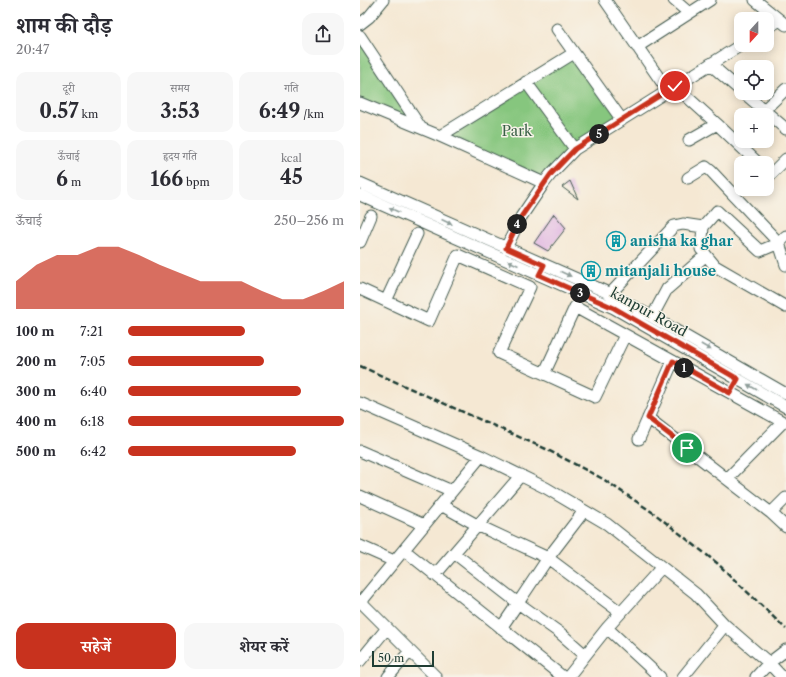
<!DOCTYPE html>
<html lang="hi">
<head>
<meta charset="utf-8">
<style>
  body { margin:0; font-family:"Libre Caslon Text","Noto Serif Devanagari",serif; background:#f7f7f7; color:#2b2b33; height:100vh; display:flex; flex-direction:column; font-size:15px; white-space:nowrap }
  * { box-sizing:border-box; margin:0 }
  p { font-size:13px; color:#7c7c81 }
  .icon { flex:none; width:22px; height:22px; fill:none; stroke:currentColor; stroke-width:2; stroke-linecap:round; stroke-linejoin:round }
  .map { position:relative; flex:1; overflow:hidden }
  .details { display:flex; flex-direction:column; background:#fff; width:360px }
  .details>* { flex:none }
  .needle { width:26px; rotate:201deg }
  .fabs { position:absolute; left:374px; top:12px; display:grid; gap:8px }
  .fabs a { display:grid; place-items:center; width:40px; height:40px; border-radius:8px; background:#fff; box-shadow:0 2px 10px #0003; font-size:20px }
  .scale { position:absolute; left:12px; bottom:10px; width:62px; box-sizing:border-box; padding-left:4px; border:2px solid #1f3d34; border-top:0; font-size:11px; line-height:14px; white-space:nowrap; color:#1f3d34; -webkit-text-stroke:3px #f7f3e8; paint-order:stroke }
  .pin { position:absolute; display:grid; place-items:center; width:34px; height:34px; color:#fff; margin:-17px; border:2px solid #fff; border-radius:50%; box-shadow:0 1px 4px #0007 }
  .km { position:absolute; width:20px; height:20px; margin:-10px; border-radius:50%; background:#222; color:#fff; font-size:11px; line-height:20px; text-align:center }
  .round { display:grid; place-items:center; flex:none; width:42px; height:42px; border-radius:12px; background:#f7f7f7 }
  .summary { display:flex; align-items:center; justify-content:space-between; height:68px; padding:0 16px }
  h1 { font-size:22px; font-weight:700; line-height:30px }
  .stats { display:grid; grid-template-columns:repeat(3,1fr); gap:6px; height:68px; padding:4px 16px }
  .stats div { display:grid; align-content:center; border-radius:10px; background:#f7f7f7; text-align:center }
  .stats b { font-size:20px; font-weight:700 }
  .stats small { font-size:11px; font-weight:400 }
  .stats p { font-size:11px }
  .chart { height:112px; padding:8px 16px }
  .chart p { display:flex; justify-content:space-between }
  .chart svg { width:100%; height:72px; margin-top:4px; fill:#c8321e; opacity:.7 }
  .action { display:flex; gap:8px; margin-top:auto; padding:8px 16px }
  .action a { flex:1; height:46px; border-radius:12px; background:#c8321e; color:#fff; font-size:16px; font-weight:700; line-height:46px; text-align:center }
  .action a+a { background:#f7f7f7; color:#2b2b33 }
  ul { padding:0 16px; list-style:none; font-size:13px }
  li { display:grid; grid-template-columns:64px 48px 1fr; align-items:center; height:30px }
  li i { height:10px; border-radius:5px; background:#c8321e }
  main { display:flex; flex:1; min-height:0 }
  .map>svg:first-child { display:block }
  .green { fill:#86c67e; stroke:#528259 }
  .building { fill:#ddace1 }
  .lines { fill:none; stroke-linecap:round; stroke-linejoin:round }
  .minor-casing { stroke:#3f574c; stroke-width:13 }
  .minor { stroke:#fff; stroke-width:11 }
  .rail { stroke:#1f3d34; stroke-width:2.5; stroke-dasharray:6 3; stroke-linecap:butt }
  .oneway { fill:#8f9e9a }
  .route-casing { stroke:#fff; stroke-width:8 }
  .route { stroke:#c8321e; stroke-width:5 }
  .labels { text-anchor:middle; dominant-baseline:central; stroke-width:3; stroke-linejoin:round; paint-order:stroke }
  .park-label { font-size:14px; fill:#395f46; stroke:#f7f3e8 }
  .culture-label { font-size:14px; font-weight:bold; fill:#0d838f; stroke:#f7f3e8; text-anchor:start }
  .street-label { font-size:14px; fill:#1f3d34; stroke:#f7f3e8 }
</style>
</head>
<body>
<main>
<section class="details">
<div class="summary"><div><h1>शाम की दौड़</h1><p>20:47</p></div><a class="round"><svg class="icon" aria-label="share" viewBox="0 0 24 24"><path d="M12 15V3M7 8l5-5 5 5M5 13v7h14v-7"/></svg></a></div>
<div class="stats">
<div><p>दूरी</p><b>0.57<small> km</small></b></div>
<div><p>समय</p><b>3:53</b></div>
<div><p>गति</p><b>6:49<small> /km</small></b></div>
</div>
<div class="stats">
<div><p>ऊँचाई</p><b>6<small> m</small></b></div>
<div><p>हृदय गति</p><b>166<small> bpm</small></b></div>
<div><p>kcal</p><b>45</b></div>
</div>
<div class="chart"><p><span>ऊँचाई</span>250–256 m</p>
<svg viewBox="0 0 160 44" preserveAspectRatio="none"><path d="M0 44V27L10 17L20 11L30 11L40 6L50 6L60 11L70 17L80 22L90 27L100 27L110 27L120 33L130 38L140 38L150 33L160 27V44z"/></svg>
</div>
<ul>
<li><b>100 m</b>7:21<i style="width:54%"></i></li>
<li><b>200 m</b>7:05<i style="width:63%"></i></li>
<li><b>300 m</b>6:40<i style="width:80%"></i></li>
<li><b>400 m</b>6:18<i style="width:100%"></i></li>
<li><b>500 m</b>6:42<i style="width:78%"></i></li>
</ul>
<div class="action"><a>सहेजें</a><a>शेयर करें</a></div>
</section>
<div class="map">
<svg width="426" height="677" viewBox="0 0 426 677">
  <rect width="100%" height="100%" fill="#f7f3e8"/>
  <filter id="ink" filterUnits="userSpaceOnUse"><feTurbulence type="fractalNoise" baseFrequency=".025" numOctaves="2"/><feDisplacementMap in="SourceGraphic" scale="8" xChannelSelector="R" yChannelSelector="G"/><feConvolveMatrix kernelMatrix="1 2 1 2 8 2 1 2 1" color-interpolation-filters="sRGB"/></filter>
  <filter id="wash" filterUnits="userSpaceOnUse"><feTurbulence type="fractalNoise" baseFrequency=".012" numOctaves="4" result="noise"/><feDisplacementMap in="SourceGraphic" scale="16" xChannelSelector="R" yChannelSelector="G"/><feGaussianBlur stdDeviation="0.9" result="paint"/><feColorMatrix in="noise" values="0 0 0 0 0 0 0 0 0 0 0 0 0 0 0 0 0 1.4 0 .05"/><feComposite in="paint" operator="in"/></filter>
  <g filter="url(#wash)">
    <rect width="100%" height="100%" fill="#f5e8d3"/>
    <path class="green" d="M 0,37 L 55,125 L 0,103 Z
      M 214,53 L 262,120 L 215,149 L 184,183 L 80,136 Z"/>
    <g id="blocks">
      <path class="building" d="M 210,181 L 218,199 L 202,187 Z
        M 194,214 L 206,228 L 188,251 L 174,243 Z
        M 255,232 L 265,237 L 255,245 L 247,237 Z"/>
    </g>
  </g>
  <g filter="url(#ink)">
    <use href="#blocks" fill-opacity="0" stroke="#3f574c" stroke-width="1"/>
    <g class="lines">
      <defs>
        <path id="minor" d="M 245,0 L 308,91
          M 314,0 L 329,13
          M 395,0 L 426,25
          M 0,24 L 9,17 L 23,0
          M 407,28 L 420,20
          M 197,29 L 262,120
          M 0,36 L 61,128
          M 277,47 L 350,0
          M 350,64 L 381,91
          M 166,82 L 215,149
          M 315,86 L 357,124 L 398,163
          M 384,93 L 426,129
          M 0,103 L 80,136 L 184,183
          M 404,110 L 426,89
          M 80,136 L 214,53
          M 329,140 L 357,124
          M 407,172 L 410,175 L 426,159
          M 328,178 L 346,167 L 351,171 L 419,243 L 426,236
          M 0,183 L 244,291 L 292,317 L 426,394
          M 0,195 L 254,308 L 426,407
          M 0,242 L 11,216
          M 146,248 L 161,217 L 184,183 L 191,174 L 215,149 L 381,45
          M 426,265 L 419,243 L 400,251 L 357,211 L 343,227 L 341,249 L 355,266 L 426,307
          M 0,289 L 69,321 L 98,255 L 170,287 L 139,353 L 235,397 L 265,335
          M 250,294 L 314,226 L 323,224 L 343,227
          M 26,301 L 57,234
          M 292,317 L 307,289 L 346,255
          M 184,374 L 215,307 L 423,422 L 367,479
          M 0,403 L 121,456 L 186,488 L 247,524 L 336,594 L 365,625 L 409,663 L 422,677
          M 288,418 L 411,513 L 426,527
          M 279,439 L 313,361
          M 0,451 L 92,491
          M 0,496 L 64,525
          M 81,505 L 117,525 L 188,558 L 158,603 L 200,633 L 225,655
          M 224,511 L 188,558 L 260,612
          M 411,513 L 426,498
          M 0,546 L 34,561
          M 44,550 L 203,677
          M 94,553 L 158,603 L 141,628
          M 75,575 L 161,475
          M 0,601 L 76,677
          M 0,603 L 121,456
          M 247,628 L 300,677
          M 0,661 L 27,628
          M 28,677 L 50,651
          M 208,677 L 247,628 L 302,567
          M 323,677 L 365,625
          M 396,677 L 409,663 L 426,650"/>
      </defs>
      <use href="#minor" class="minor-casing"/>
      <use href="#minor" class="minor"/>
      <path class="rail" d="M 0,366 L 186,449 L 243,479 L 295,514 L 357,563 L 426,629"/>
    </g>
    <defs><path id="oneway-solid" d="M-6-.8H1V-3.2L6.5 0L1 3.2V.8H-6Z"/></defs>
    <g class="oneway">
      <use href="#oneway-solid" transform="translate(34 210) rotate(-156)"/>
      <use href="#oneway-solid" transform="translate(87 222) rotate(24)"/>
      <use href="#oneway-solid" transform="translate(153 263) rotate(-156)"/>
      <use href="#oneway-solid" transform="translate(206 274) rotate(24)"/>
      <use href="#oneway-solid" transform="translate(346 347) rotate(30)"/>
      <use href="#oneway-solid" transform="translate(392 387) rotate(-150)"/>
    </g>
  </g>
  <g class="lines" filter="url(#ink)">
    <defs>
      <path id="route" d="M 315,86 L 215,149 L 191,174 L 184,184 L 161,217 L 146,248 L 184,265 L 179,275 L 254,308 L 378,379 L 370,393 L 313,361 L 288,418 L 327,448"/>
    </defs>
    <use href="#route" class="route-casing"/>
    <use href="#route" class="route"/>
  </g>
  <defs>
    <symbol id="building-ring" viewBox="-11 -11 22 22"><circle r="9.5" fill="#f7f3e8" stroke="#0f9aa8" stroke-width="1.5"/><path d="M-4-6H4V6H1V3H-1V6H-4ZM-2.5-4.3h1.7v1.8h-1.7ZM.8-4.3h1.7v1.8H.8ZM-2.5-1h1.7V.8h-1.7ZM.8-1h1.7V.8H.8Z" fill="#0f9aa8"/></symbol>
  </defs>
  <g fill-rule="evenodd">
    <use href="#building-ring" x="245" y="230" width="22" height="22"/>
    <use href="#building-ring" x="220" y="260" width="22" height="22"/>
  </g>
  <g class="labels">
    <g class="park-label">
      <text x="157" y="131">Park</text>
    </g>
    <g class="culture-label">
      <text x="270" y="241">anisha ka ghar</text>
      <text x="245" y="271">mitanjali house</text>
    </g>
    <g class="street-label">
      <text transform="translate(289 312) rotate(29)">kanpur Road</text>
    </g>
  </g>
</svg>
<div class="fabs">
<a><svg class="needle" viewBox="-14 -14 28 28"><path d="M0-13l5 13h-10z" fill="#e53935"/><path d="M0 13l5-13h-10z" fill="#7c7c81"/></svg></a>
<a><svg class="icon" aria-label="locate" viewBox="0 0 24 24"><circle cx="12" cy="12" r="6"/><path d="M12 2v4M12 18v4M2 12h4M18 12h4"/></svg></a>
<a>+</a>
<a>−</a>
</div>
<div class="scale">50 m</div>
<div class="pin" style="left:327px;top:448px;background:#1e9e55"><svg class="icon" aria-label="arrive" viewBox="0 0 24 24"><path d="M6 21V4h12l-3 4 3 4H6"/></svg></div>
<div class="pin" style="left:315px;top:86px;background:#d93025"><svg class="icon" aria-label="check" viewBox="0 0 24 24"><path d="M5 12l5 5 9-10"/></svg></div>
<b class="km" style="left:324px;top:368px">1</b>
<b class="km" style="left:220px;top:293px">3</b>
<b class="km" style="left:157px;top:224px">4</b>
<b class="km" style="left:239px;top:134px">5</b>
</div>
</main>
</body>
</html>
